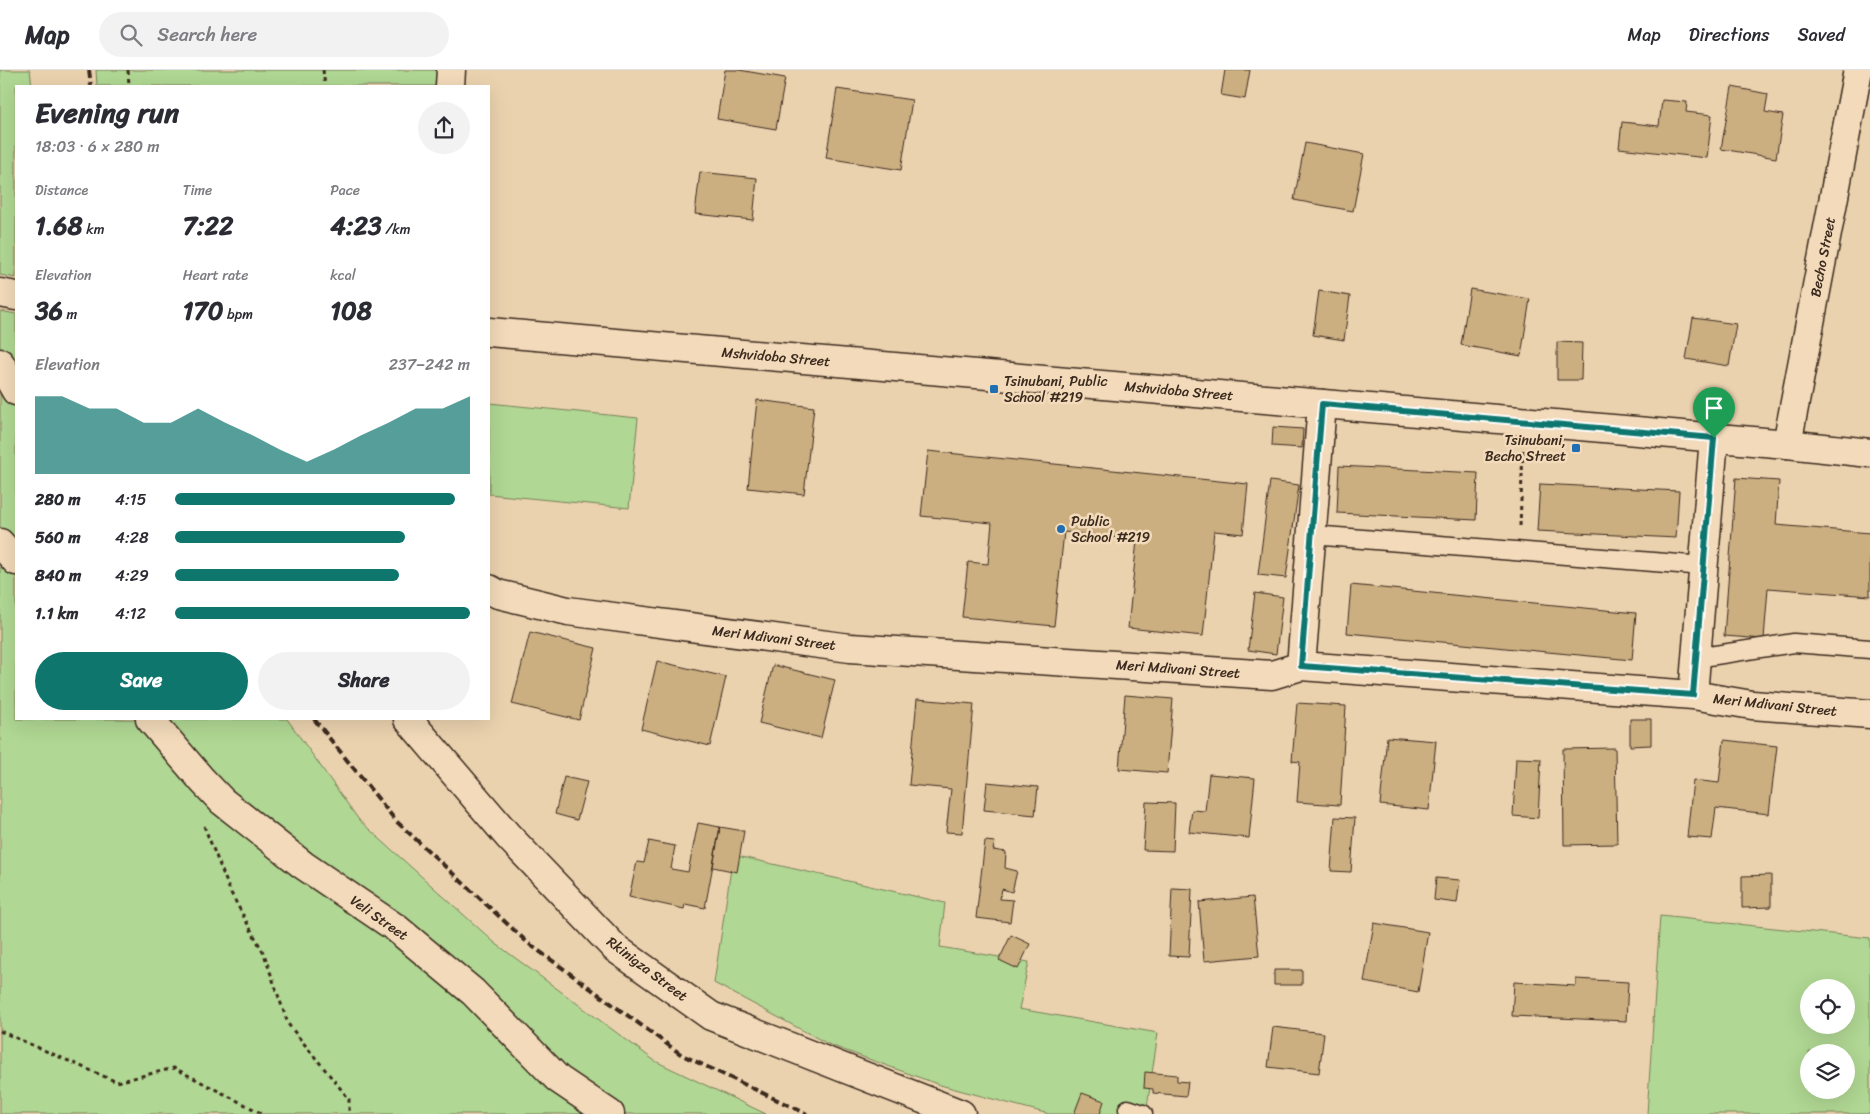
<!DOCTYPE html>
<html lang="en">
<head>
<meta charset="utf-8">
<style>
  body { margin:0; font-family:Sriracha,sans-serif; background:#f2f2f3; color:#2b2b33; height:100vh; display:flex; flex-direction:column; font-size:19px; white-space:nowrap }
  * { box-sizing:border-box; margin:0 }
  p { font-size:16px; color:#7c7c81 }
  .icon { flex:none; width:28px; height:28px; fill:none; stroke:currentColor; stroke-width:2; stroke-linecap:round; stroke-linejoin:round }
  .map { position:relative; flex:1; overflow:hidden }
  .details { position:absolute; left:15px; top:15px; width:475px; height:635px; display:flex; flex-direction:column; background:#fff; border-radius:0px; box-shadow:0 5px 20px #0002 }
  .details>* { flex:none }
  .tools { position:absolute; left:1800px; top:909px; display:grid; gap:10px }
  .tools a { display:grid; place-items:center; width:55px; height:55px; border-radius:50%; background:#fff; box-shadow:0 5px 20px #0002; font-size:25px }
  .pin { position:absolute; display:grid; place-items:center; width:42px; height:42px; color:#fff; margin:-51px -21px; border-radius:50% 50% 50% 0; rotate:-45deg; box-shadow:0 0 5px #0007 }
  .pin .icon { rotate:45deg }
  .round { display:grid; place-items:center; flex:none; width:52px; height:52px; border-radius:26px; background:#f2f2f3 }
  .head { display:flex; align-items:center; justify-content:space-between; height:85px; padding:0 20px }
  h1 { font-size:28px; font-weight:700; line-height:38px }
  .metrics { display:grid; grid-template-columns:repeat(3,1fr); gap:8px; height:85px; padding:5px 20px }
  .metrics div { display:grid; align-content:center }
  .metrics b { font-size:25px; font-weight:700 }
  .metrics small { font-size:14px; font-weight:400 }
  .metrics p { font-size:14px }
  .chart { height:140px; padding:10px 20px }
  .chart p { display:flex; justify-content:space-between }
  .chart svg { width:100%; height:90px; margin-top:5px; fill:#0f766e; opacity:.7 }
  .action { display:flex; gap:10px; margin-top:auto; padding:10px 20px }
  .action a { flex:1; height:58px; border-radius:30px; background:#0f766e; color:#fff; font-size:20px; font-weight:700; line-height:58px; text-align:center }
  .action a+a { background:#f2f2f3; color:#2b2b33 }
  ul { padding:0 20px; list-style:none; font-size:16px }
  li { display:grid; grid-template-columns:80px 60px 1fr; align-items:center; height:38px }
  li i { height:12px; border-radius:6px; background:#0f766e }
  header { display:flex; align-items:center; gap:30px; box-sizing:border-box; height:70px; padding:0 25px; background:#fff; border-bottom:1px solid #e1e1e2 }
  header strong { font-size:24px }
  nav { display:flex; gap:28px; margin-inline-start:auto; font-size:18px }
  .search { width:350px; height:45px; background:#f2f2f3; display:flex; align-items:center; gap:12px; box-sizing:border-box; padding:0 18px; border-radius:28px; color:#7c7c81; font-size:19px }
  .map>svg:first-child { display:block }
  .green { fill:#b0d793; stroke:#768058; fill-rule:evenodd }
  .building { fill:#cbaf81; stroke:#3b2a1e }
  .lines { fill:none; stroke-linecap:round; stroke-linejoin:round }
  .service-casing { stroke:#3b2a1e; stroke-width:21 }
  .minor-casing { stroke:#3b2a1e; stroke-width:31 }
  .tertiary-casing { stroke:#3b2a1e; stroke-width:31 }
  .path { stroke:#3b2a1e; stroke-width:3; stroke-dasharray:4 4; stroke-linecap:butt }
  .service { stroke:#f2daba; stroke-width:18 }
  .minor { stroke:#f2daba; stroke-width:28 }
  .tertiary { stroke:#f2daba; stroke-width:28 }
  .rail { stroke:#3b2a1e; stroke-width:4; stroke-dasharray:8 4; stroke-linecap:butt }
  .route-casing { stroke:#fff; stroke-width:10 }
  .route { stroke:#0f766e; stroke-width:6 }
  .poi-dot { fill:#1f6fb2; stroke:#f2daba; stroke-width:2 }
  .labels { text-anchor:middle; dominant-baseline:central; stroke-width:5; stroke-linejoin:round; paint-order:stroke }
  .street-label { font-size:14px; fill:#3b2a1e; stroke:#f2daba }
  .poi-label { font-size:14px; fill:#3b2a1e; stroke:#f2daba; text-anchor:start }
</style>
</head>
<body>
<header>
<strong>Map</strong>
<div class="search"><svg class="icon" aria-label="search" viewBox="0 0 24 24"><circle cx="10" cy="10" r="6"/><path d="M15 15l6 6"/></svg>Search here</div>
<nav><a>Map</a><a>Directions</a><a>Saved</a></nav>
</header>
<div class="map">
<svg width="1870" height="1044" viewBox="0 0 1870 1044">
  <rect width="100%" height="100%" fill="#ebd2af"/>
  <filter id="ink" filterUnits="userSpaceOnUse"><feTurbulence type="fractalNoise" baseFrequency=".02" numOctaves="2"/><feDisplacementMap in="SourceGraphic" scale="10" xChannelSelector="R" yChannelSelector="G"/><feConvolveMatrix kernelMatrix="1 2 1 2 8 2 1 2 1" color-interpolation-filters="sRGB"/></filter>
  <g filter="url(#ink)">
    <path class="green" d="M 0,0 L 30,0 L 32,16 L 16,16 L 16,208 L 0,205 Z
      M 96,0 L 438,0 L 437,16 L 97,16 Z
      M 0,241 L 16,244 L 16,649 L 287,649 L 359,750 L 495,873 L 655,991 L 766,1044 L 0,1044 Z
      M 489,333 L 638,348 L 629,438 L 489,424 Z
      M 733,785 L 945,833 L 940,877 L 1029,892 L 1019,939 L 1158,963 L 1146,1044 L 1049,1044 L 940,1015 L 830,975 L 714,913 Z
      M 1660,846 L 1870,868 L 1870,1044 L 1647,1044 ZM 1809,918 L 1846,918 L 1846,955 L 1809,955 ZM 1809,982 L 1846,982 L 1846,1020 L 1809,1020 Z"/>
    <path class="building" d="M 725,0 L 739,0 L 785,8 L 776,59 L 717,49 Z
      M 1225,0 L 1250,0 L 1245,29 L 1221,25 Z
      M 1732,17 L 1768,24 L 1765,42 L 1783,45 L 1776,88 L 1721,79 Z
      M 837,19 L 912,30 L 901,100 L 826,88 Z
      M 1662,30 L 1687,32 L 1686,42 L 1712,45 L 1707,88 L 1619,78 L 1622,52 L 1659,56 Z
      M 1305,73 L 1364,84 L 1353,141 L 1294,130 Z
      M 700,102 L 757,108 L 753,150 L 695,144 Z
      M 1470,219 L 1530,229 L 1521,286 L 1461,275 Z
      M 1319,221 L 1350,226 L 1344,270 L 1313,265 Z
      M 1693,248 L 1736,254 L 1729,296 L 1686,289 Z
      M 1557,272 L 1582,273 L 1581,310 L 1557,310 Z
      M 757,330 L 814,337 L 804,424 L 748,418 Z
      M 1273,357 L 1303,359 L 1302,378 L 1272,376 Z
      M 928,381 L 1248,414 L 1243,464 L 1214,461 L 1203,566 L 1128,558 L 1137,470 L 1064,462 L 1054,556 L 962,547 L 968,492 L 988,494 L 992,453 L 921,446 Z
      M 1339,396 L 1478,403 L 1476,450 L 1337,443 Z
      M 1736,408 L 1779,411 L 1776,455 L 1870,463 L 1870,526 L 1768,518 L 1764,569 L 1724,566 Z
      M 1270,411 L 1299,415 L 1286,508 L 1258,505 Z
      M 1540,414 L 1679,421 L 1676,468 L 1537,461 Z
      M 1351,515 L 1636,543 L 1632,590 L 1347,563 Z
      M 1255,523 L 1283,527 L 1276,584 L 1248,580 Z
      M 530,562 L 596,578 L 579,650 L 512,634 Z
      M 657,591 L 726,607 L 710,676 L 641,659 Z
      M 773,595 L 835,610 L 821,668 L 759,653 Z
      M 1125,625 L 1173,629 L 1167,703 L 1119,699 Z
      M 917,629 L 974,634 L 962,763 L 946,762 L 951,719 L 909,715 Z
      M 1297,633 L 1346,636 L 1340,735 L 1297,732 L 1300,692 L 1292,691 Z
      M 1630,649 L 1651,649 L 1651,675 L 1630,676 Z
      M 1387,667 L 1436,671 L 1429,740 L 1380,735 Z
      M 1724,670 L 1777,676 L 1769,744 L 1716,738 L 1712,769 L 1687,767 L 1693,710 L 1719,713 Z
      M 1615,678 L 1617,774 L 1564,775 L 1563,679 Z
      M 1516,688 L 1541,689 L 1538,748 L 1513,746 Z
      M 1209,704 L 1255,708 L 1249,768 L 1189,762 L 1192,740 L 1205,741 Z
      M 564,707 L 587,712 L 577,750 L 555,744 Z
      M 987,712 L 1038,717 L 1035,745 L 984,740 Z
      M 1146,732 L 1175,733 L 1173,781 L 1143,780 Z
      M 1335,747 L 1355,748 L 1351,802 L 1331,801 Z
      M 698,753 L 720,757 L 705,838 L 685,834 L 684,839 L 629,827 L 637,792 L 644,793 L 649,771 L 675,776 L 671,799 L 688,802 Z
      M 720,757 L 744,761 L 737,802 L 713,797 Z
      M 985,771 L 995,772 L 993,780 L 1006,782 L 1005,798 L 1017,801 L 1012,822 L 1002,819 L 1000,829 L 1013,830 L 1010,852 L 976,848 Z
      M 1771,805 L 1771,837 L 1742,838 L 1742,806 Z
      M 1436,808 L 1460,810 L 1457,833 L 1434,830 Z
      M 1172,818 L 1192,819 L 1189,887 L 1169,886 Z
      M 1253,827 L 1259,886 L 1204,891 L 1199,832 Z
      M 1374,853 L 1428,862 L 1418,922 L 1364,912 Z
      M 1011,865 L 1030,874 L 1018,899 L 999,890 Z
      M 1274,900 L 1302,900 L 1302,915 L 1274,915 Z
      M 1576,909 L 1628,912 L 1626,951 L 1512,946 L 1514,912 L 1576,916 Z
      M 1273,957 L 1324,963 L 1319,1003 L 1268,997 Z
      M 1145,1002 L 1177,1005 L 1177,1011 L 1188,1012 L 1186,1026 L 1153,1023 L 1153,1019 L 1144,1018 Z
      M 1082,1023 L 1104,1031 L 1100,1044 L 1074,1044 Z"/>
    <g class="lines">
      <defs>
        <path id="service" d="M 1312,465 L 1704,496
          M 1696,588 L 1794,573 L 1870,579
          M 1128,1039 L 1143,1044"/>
        <path id="minor" d="M 450,16 L 451,0
          M 0,293 L 16,321
          M 1787,374 L 1858,0
          M 0,473 L 16,491
          M 489,519 L 498,524 L 568,541 L 850,578 L 1272,605 L 1301,596 L 1693,625 L 1752,635 L 1870,644
          M 1301,596 L 1322,334
          M 1693,625 L 1714,368
          M 150,649 L 202,710 L 222,731 L 303,795 L 396,858 L 473,922 L 558,1009 L 610,1044
          M 408,649 L 508,766 L 615,878 L 711,946 L 961,1044"/>
        <path id="tertiary" d="M 0,223 L 16,226
          M 489,262 L 1787,374 L 1870,383"/>
      </defs>
      <use href="#service" class="service-casing"/>
      <use href="#minor" class="minor-casing"/>
      <use href="#tertiary" class="tertiary-casing"/>
      <path class="path" d="M 128,0 L 129,16
        M 323,0 L 325,16
        M 1520,456 L 1523,380
        M 204,756 L 231,823 L 264,884 L 288,954 L 349,1029 L 349,1044
        M 0,961 L 117,1012 L 174,998 L 263,1044"/>
      <use href="#service" class="service"/>
      <use href="#minor" class="minor"/>
      <use href="#tertiary" class="tertiary"/>
      <path class="rail" d="M 89,0 L 91,16
        M 314,649 L 396,751 L 528,873 L 682,985 L 807,1044"/>
    </g>
  </g>
  <g class="lines" filter="url(#ink)">
    <defs>
      <path id="route" d="M 1322,334 L 1714,368 L 1693,625 L 1301,596 Z"/>
    </defs>
    <use href="#route" class="route-casing"/>
    <use href="#route" class="route"/>
  </g>
  <g class="poi-dot">
    <rect x="989" y="314" width="10" height="10" rx="2.5"/>
    <rect x="1571" y="373" width="10" height="10" rx="2.5"/>
    <circle cx="1061" cy="459" r="5"/>
  </g>
  <g class="labels">
    <g class="street-label">
      <text transform="translate(1823 187) rotate(-79)">Becho Street</text>
      <text transform="translate(776 287) rotate(5)">Mshvidoba Street</text>
      <text transform="translate(1179 321) rotate(5)">Mshvidoba Street</text>
      <text transform="translate(774 568) rotate(7)">Meri Mdivani Street</text>
      <text transform="translate(1178 599) rotate(4)">Meri Mdivani Street</text>
      <text transform="translate(1775 635) rotate(6)">Meri Mdivani Street</text>
      <text transform="translate(379 848) rotate(35)">Veli Street</text>
      <text transform="translate(647 899) rotate(37)">Rkinigza Street</text>
    </g>
    <g class="poi-label">
      <text x="1004" y="311">Tsinubani, Public<tspan x="1004" dy="16">School #219</tspan></text>
      <text x="1566" y="370" text-anchor="end">Tsinubani,<tspan x="1566" dy="16">Becho Street</tspan></text>
      <text x="1071" y="451">Public<tspan x="1071" dy="16">School #219</tspan></text>
    </g>
  </g>
</svg>
<div class="tools">
<a><svg class="icon" aria-label="locate" viewBox="0 0 24 24"><circle cx="12" cy="12" r="6"/><path d="M12 2v4M12 18v4M2 12h4M18 12h4"/></svg></a>
<a><svg class="icon" aria-label="layers" viewBox="0 0 24 24"><path d="M12 4l9 5-9 5-9-5zM3 14l9 5 9-5"/></svg></a>
</div>
<div class="pin" style="left:1714px;top:368px;background:#1e9e55"><svg class="icon" aria-label="arrive" viewBox="0 0 24 24"><path d="M6 21V4h12l-3 4 3 4H6"/></svg></div>
<section class="details">
<div class="head"><div><h1>Evening run</h1><p>18:03 · 6 × 280 m</p></div><a class="round"><svg class="icon" aria-label="share" viewBox="0 0 24 24"><path d="M12 15V3M7 8l5-5 5 5M5 13v7h14v-7"/></svg></a></div>
<div class="metrics">
<div><p>Distance</p><b>1.68<small> km</small></b></div>
<div><p>Time</p><b>7:22</b></div>
<div><p>Pace</p><b>4:23<small> /km</small></b></div>
</div>
<div class="metrics">
<div><p>Elevation</p><b>36<small> m</small></b></div>
<div><p>Heart rate</p><b>170<small> bpm</small></b></div>
<div><p>kcal</p><b>108</b></div>
</div>
<div class="chart"><p><span>Elevation</span>237–242 m</p>
<svg viewBox="0 0 160 44" preserveAspectRatio="none"><path d="M0 44V6L10 6L20 12L30 12L40 19L50 19L60 12L70 19L80 25L90 32L100 38L110 32L120 25L130 19L140 12L150 12L160 6V44z"/></svg>
</div>
<ul>
<li><b>280 m</b>4:15<i style="width:95%"></i></li>
<li><b>560 m</b>4:28<i style="width:78%"></i></li>
<li><b>840 m</b>4:29<i style="width:76%"></i></li>
<li><b>1.1 km</b>4:12<i style="width:100%"></i></li>
</ul>
<div class="action"><a>Save</a><a>Share</a></div>
</section>
</div>
</body>
</html>
